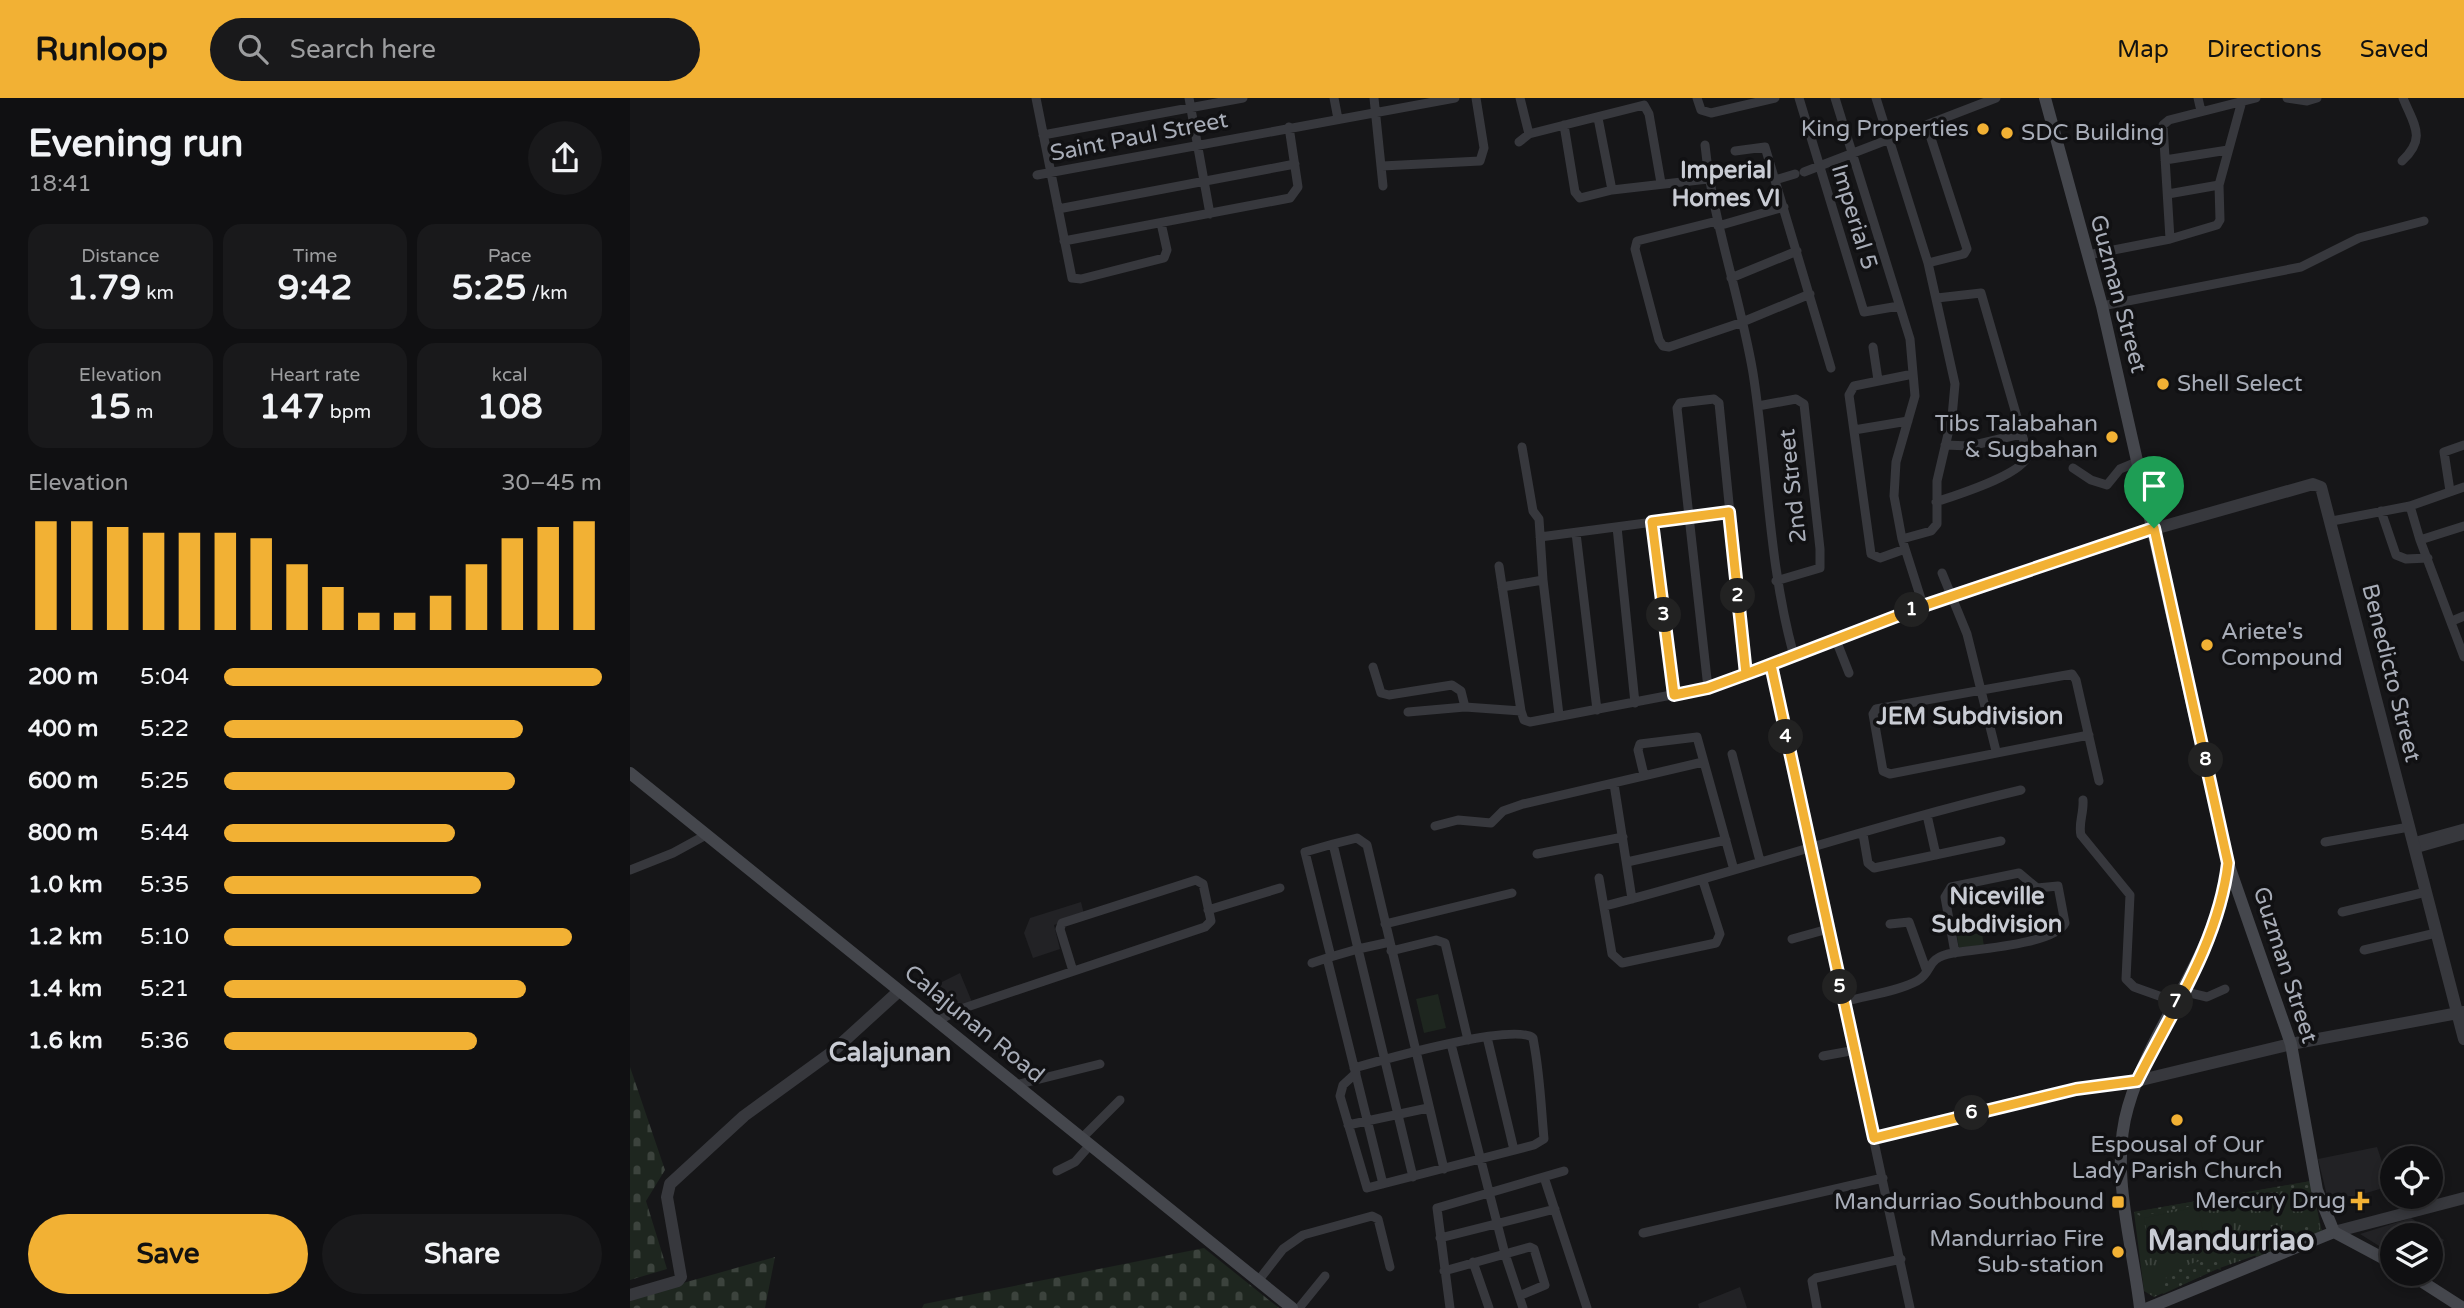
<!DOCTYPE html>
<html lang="en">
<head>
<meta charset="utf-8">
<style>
  body { margin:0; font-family:"Varela Round",sans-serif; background:#19191b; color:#f1f3f6; height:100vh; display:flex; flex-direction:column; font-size:26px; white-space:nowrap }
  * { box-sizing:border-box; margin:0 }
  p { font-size:23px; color:#9c9d9f }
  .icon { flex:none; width:38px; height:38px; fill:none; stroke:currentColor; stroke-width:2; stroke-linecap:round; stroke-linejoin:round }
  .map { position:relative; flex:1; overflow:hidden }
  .side { display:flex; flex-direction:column; background:#101012; width:630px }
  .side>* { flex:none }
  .fabs { position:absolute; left:1750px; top:1048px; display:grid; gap:14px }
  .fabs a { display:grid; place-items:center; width:63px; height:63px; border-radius:50%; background:#101012; box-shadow:0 4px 10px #0003,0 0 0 2px #303032; font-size:35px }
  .pin { position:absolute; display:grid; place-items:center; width:60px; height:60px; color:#fff; margin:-72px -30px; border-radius:50% 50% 50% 0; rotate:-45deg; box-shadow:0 0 7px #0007 }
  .pin .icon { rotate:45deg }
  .km { position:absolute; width:35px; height:35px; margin:-18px; border-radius:50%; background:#222; color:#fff; font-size:19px; line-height:35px; text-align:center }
  .round { display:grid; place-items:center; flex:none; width:74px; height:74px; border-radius:37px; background:#19191b }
  .head { display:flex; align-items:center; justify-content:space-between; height:119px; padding:0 28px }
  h1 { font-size:38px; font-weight:800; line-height:52px }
  .stats { display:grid; grid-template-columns:repeat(3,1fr); gap:10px; height:119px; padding:7px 28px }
  .stats div { display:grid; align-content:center; border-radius:18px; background:#19191b; text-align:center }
  .stats b { font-size:35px; font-weight:800 }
  .stats small { font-size:19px; font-weight:400 }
  .stats p { font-size:19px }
  .chart { height:196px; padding:14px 28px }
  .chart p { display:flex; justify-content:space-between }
  .chart svg { width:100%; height:126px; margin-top:7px; stroke:#f2b134; stroke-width:6 }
  .primary-button { display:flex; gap:14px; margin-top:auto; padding:14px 28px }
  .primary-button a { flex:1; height:80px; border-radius:42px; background:#f2b134; color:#111; font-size:28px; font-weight:800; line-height:80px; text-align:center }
  .primary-button a+a { background:#19191b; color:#f1f3f6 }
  ul { padding:0 28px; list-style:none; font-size:23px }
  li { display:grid; grid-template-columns:112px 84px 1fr; align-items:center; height:52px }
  li i { height:18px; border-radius:9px; background:#f2b134 }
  header { display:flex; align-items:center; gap:42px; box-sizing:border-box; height:98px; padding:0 35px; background:#f2b134; color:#111 }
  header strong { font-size:33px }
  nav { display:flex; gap:38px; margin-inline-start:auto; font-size:24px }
  .search { width:490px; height:63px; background:#19191b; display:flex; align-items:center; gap:18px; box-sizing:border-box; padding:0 24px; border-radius:38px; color:#9c9d9f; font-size:26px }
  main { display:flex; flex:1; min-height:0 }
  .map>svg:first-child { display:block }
  .built { fill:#222225 }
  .grass { fill:url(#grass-tufts) }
  .cemetery { fill:url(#cemetery-stones) }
  .garden { fill:url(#garden-dots) }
  .pitch { fill:#1e261f }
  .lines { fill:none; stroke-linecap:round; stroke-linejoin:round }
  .minor { stroke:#37383d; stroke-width:9 }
  .tertiary { stroke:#37383d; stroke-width:12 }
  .secondary { stroke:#45474d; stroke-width:12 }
  .route-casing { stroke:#fff; stroke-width:14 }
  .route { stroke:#f2b134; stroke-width:9 }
  .poi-dot { fill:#f2b134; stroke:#111113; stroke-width:2.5 }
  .labels { text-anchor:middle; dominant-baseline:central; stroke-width:7; stroke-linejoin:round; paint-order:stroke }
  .poi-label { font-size:23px; fill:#a8adb8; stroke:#111113; text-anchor:end }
  .street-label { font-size:23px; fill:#a8adb8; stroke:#111113 }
  .neighbourhood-label { font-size:24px; font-weight:bold; fill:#c9ccd4; stroke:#111113 }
  .quarter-label { font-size:26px; font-weight:bold; fill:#c9ccd4; stroke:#111113 }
  .district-label { font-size:30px; font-weight:bold; fill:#c9ccd4; stroke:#111113 }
</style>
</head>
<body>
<header>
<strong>Runloop</strong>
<div class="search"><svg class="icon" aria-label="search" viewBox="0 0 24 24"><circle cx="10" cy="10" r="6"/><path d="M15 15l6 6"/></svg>Search here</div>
<nav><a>Map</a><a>Directions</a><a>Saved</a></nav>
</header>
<main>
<section class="side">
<div class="head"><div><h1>Evening run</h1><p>18:41</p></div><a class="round"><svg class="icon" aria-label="share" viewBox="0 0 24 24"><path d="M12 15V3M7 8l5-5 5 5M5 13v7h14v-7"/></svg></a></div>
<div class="stats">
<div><p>Distance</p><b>1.79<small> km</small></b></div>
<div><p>Time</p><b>9:42</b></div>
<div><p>Pace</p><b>5:25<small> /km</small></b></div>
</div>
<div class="stats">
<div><p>Elevation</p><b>15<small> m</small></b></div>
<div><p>Heart rate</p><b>147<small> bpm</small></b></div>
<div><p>kcal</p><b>108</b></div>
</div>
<div class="chart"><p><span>Elevation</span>30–45 m</p>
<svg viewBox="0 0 160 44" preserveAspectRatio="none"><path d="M5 44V6M15 44V6M25 44V8M35 44V10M45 44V10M55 44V10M65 44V12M75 44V21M85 44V29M95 44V38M105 44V38M115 44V32M125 44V21M135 44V12M145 44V8M155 44V6"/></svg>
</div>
<ul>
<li><b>200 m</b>5:04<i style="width:100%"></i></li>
<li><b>400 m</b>5:22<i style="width:79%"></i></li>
<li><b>600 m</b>5:25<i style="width:77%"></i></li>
<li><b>800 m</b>5:44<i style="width:61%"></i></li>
<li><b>1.0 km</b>5:35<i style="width:68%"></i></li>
<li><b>1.2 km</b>5:10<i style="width:92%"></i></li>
<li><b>1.4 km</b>5:21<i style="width:80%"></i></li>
<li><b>1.6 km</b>5:36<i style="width:67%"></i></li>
</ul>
<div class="primary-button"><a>Save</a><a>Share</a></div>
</section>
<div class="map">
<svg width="1834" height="1210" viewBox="0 0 1834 1210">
  <defs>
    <pattern id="grass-tufts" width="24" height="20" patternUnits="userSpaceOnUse" patternTransform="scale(1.75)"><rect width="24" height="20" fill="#1e261f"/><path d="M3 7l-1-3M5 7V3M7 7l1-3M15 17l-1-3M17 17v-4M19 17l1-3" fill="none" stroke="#3c433d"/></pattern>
    <pattern id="cemetery-stones" width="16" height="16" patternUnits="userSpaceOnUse" patternTransform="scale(1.75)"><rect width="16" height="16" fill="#1e261f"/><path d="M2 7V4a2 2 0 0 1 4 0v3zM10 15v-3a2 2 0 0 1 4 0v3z" fill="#3c433d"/></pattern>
    <pattern id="garden-dots" width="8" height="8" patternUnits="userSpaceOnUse" patternTransform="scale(1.75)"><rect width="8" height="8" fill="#1e261f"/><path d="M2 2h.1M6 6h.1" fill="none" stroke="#3c433d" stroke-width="1.8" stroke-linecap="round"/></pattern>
  </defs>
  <rect width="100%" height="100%" fill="#161618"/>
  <path class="built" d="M 451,804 L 454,816 L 424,827 L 430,851 L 403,860 L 394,835 L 400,820 Z
    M 330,875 L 342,904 L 314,915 L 290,895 Z
    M 1747,1049 L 1760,1088 L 1699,1106 L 1688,1061 Z
    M 1781,1120 L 1814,1142 L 1801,1165 L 1801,1138 L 1762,1138 L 1762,1156 L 1730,1136 Z
    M 1110,1189 L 1117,1210 L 1069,1210 L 1068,1206 Z"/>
  <path class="grass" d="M 1681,1083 L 1692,1134 L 1587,1171 L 1524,1199 L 1514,1193 L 1504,1114 Z"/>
  <path class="cemetery" d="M 0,969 L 35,1072 L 16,1103 L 37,1171 L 0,1182 Z
    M 574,1150 L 649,1210 L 292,1210 L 294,1206 Z
    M 145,1159 L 135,1210 L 0,1210 L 0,1200 Z"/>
  <path class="garden" d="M 1681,1083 L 1684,1092 L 1666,1091 L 1606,1100 L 1605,1096 Z
    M 1572,1102 L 1573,1106 L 1510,1118 L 1504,1114 Z
    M 1688,1124 L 1691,1135 L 1626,1159 L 1621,1146 Z
    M 1587,1158 L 1591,1172 L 1587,1171 L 1533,1196 L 1531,1192 L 1540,1172 Z"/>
  <path class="pitch" d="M 1352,835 L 1354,848 L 1329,851 L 1327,838 Z
    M 808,896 L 816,930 L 794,935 L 786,901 Z
    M 1568,1109 L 1573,1134 L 1519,1146 L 1514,1120 Z"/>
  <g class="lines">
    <path class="minor" d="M 406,0 L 442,180 L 451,181 L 534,160 L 537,152 L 531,125
      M 559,0 L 580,116
      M 704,0 L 708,21
      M 744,0 L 753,88
      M 890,0 L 899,36 L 1014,7 L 1019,16 L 1031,85
      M 1067,0 L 1071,12 L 1081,15 L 1145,0
      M 1169,0 L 1234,214 L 1269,208
      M 1205,0 L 1280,241 L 1285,298 L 1266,364 L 1264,398 L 1272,441 L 1293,507
      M 1246,0 L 1298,165 L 1325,286 L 1322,319 L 1307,383 L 1307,426 L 1301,433 L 1272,441
      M 1568,0 L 1571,13
      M 1657,0 L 1677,3 L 1687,0
      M 968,20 L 982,92
      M 934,27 L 945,94 L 950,100 L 982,92 L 1078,81
      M 1297,28 L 1337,151 L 1334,156 L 1298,165
      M 413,37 L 613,0
      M 889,44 L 899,36
      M 1075,47 C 1083,125 1110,198 1123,275 C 1138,370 1138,465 1164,558
      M 1105,53 L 1135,49 L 1201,270
      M 1535,62 L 1598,52
      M 1772,63 C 1797,40 1784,27 1773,0
      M 752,68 L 850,63 L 854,50 L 846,0
      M 1174,74 L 1366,0
      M 407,77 L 825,0
      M 1145,82 L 1165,76
      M 1538,96 L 1589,87
      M 1154,109 L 1088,128 L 1087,123 L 1007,143 L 1005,151 L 1029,242 L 1033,248 L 1039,249 L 1110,225 L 1180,196
      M 428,111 L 665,66
      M 1540,141 L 1533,27 L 1539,22 L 1626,0
      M 434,143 L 660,100 L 668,89 L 659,29
      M 1458,157 L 1540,141 L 1587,127 L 1590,122 L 1589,87 L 1612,3
      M 1101,180 L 1167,153
      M 1472,208 L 1671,169 L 1729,140 L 1794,123
      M 1243,249 L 1248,282
      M 1128,308 L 1166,301 L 1174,306 L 1190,451 L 1190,470 L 1146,483
      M 1224,332 L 1278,323
      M 1315,347 L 1340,348 L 1391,336
      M 892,349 L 903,413 L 909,421 L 913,482 L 929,617
      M 1443,370 L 1461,382 L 1477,387 L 1490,371 L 1507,364
      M 1820,393 L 1814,354 L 1834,347
      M 1306,404 C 1326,397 1393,377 1398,357 L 1351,195 L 1307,200
      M 1780,408 L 1790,442
      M 1751,413 L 1766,457 L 1776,461 L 1798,460
      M 1702,423 L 1780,408 L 1834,389
      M 1022,424 L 1044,597
      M 1834,428 L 1790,442 L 1834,559
      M 987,429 L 1005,605
      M 946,435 L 967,612
      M 910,439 L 1099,414
      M 1275,451 L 1250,460 L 1241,456 L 1219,297 L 1224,288 L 1283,276
      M 869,468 L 891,613 L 894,622 L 900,624 L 1078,590 L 1293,507 L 1524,431
      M 1312,475 L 1337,536 L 1366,653
      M 872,489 L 913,482
      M 1822,523 L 1834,518
      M 1206,542 L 1219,575
      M 1141,567 L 1280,1210
      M 743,569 L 751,595 L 759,597 L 822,587 L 831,593 L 835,609
      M 1078,590 L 1047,310 L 1050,305 L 1084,301 L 1089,305 L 1116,576
      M 778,614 L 835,609 L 891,613
      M 1459,637 L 1260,676 L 1253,673 L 1243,616 L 1246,611 L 1442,576 L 1446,582 L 1469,683
      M 1102,656 L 1130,763
      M 1014,677 L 1008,652 L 1010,646 L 1067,639 L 1104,772
      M 984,686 L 1002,801
      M 1453,702 C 1454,715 1448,726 1451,737 L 1500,797 L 1496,881 L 1504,889 L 1546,904
      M 1297,717 L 1306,757
      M 805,728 L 828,722 L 861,725 L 873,713 L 893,706 L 1073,664
      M 1233,736 L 1238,765 L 1244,770 L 1371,743
      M 1695,744 L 1779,729
      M 1783,744 L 1834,730
      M 1785,751 L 1834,737
      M 907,756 L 993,739
      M 997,764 L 1096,742
      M 0,772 L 43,755 L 76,737
      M 969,780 L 982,856 L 992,865 L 1086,845 L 1090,836 L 1073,783
      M 975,808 C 1114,772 1251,725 1391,692
      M 578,812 L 650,790
      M 1712,814 L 1796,794
      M 755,826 L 882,795
      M 1260,826 L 1279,824 L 1296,871
      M 1162,841 L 1198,831
      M 760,844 L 728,851 L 783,1079
      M 1734,852 L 1806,835
      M 761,853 L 806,842 L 815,845 L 838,942
      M 701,859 L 675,754 L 703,746
      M 682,865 L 697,860
      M 1552,893 L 1577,899 L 1595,891
      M 1214,904 C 1237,897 1266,894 1287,883 C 1304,874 1294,860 1323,855 C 1347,851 1425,846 1435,825 L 1428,788 L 1407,790 L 1389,775 L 1321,789 L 1315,799 L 1325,855
      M 307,923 L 331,911 L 575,829 L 581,823 L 573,786 L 566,782 L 432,825 L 430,831 L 443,873
      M 857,939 L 884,1052
      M 821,946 L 875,1156 L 893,1210
      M 1193,958 L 1226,952
      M 724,970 C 752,962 885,924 903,940 L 904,946 C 910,978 911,1008 914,1041 L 904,1047 L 737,1090 L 710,998 L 713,987 L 726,975
      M 386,987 L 470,966
      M 718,1027 L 798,1010
      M 1244,1039 L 1446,991 L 1507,983
      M 452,1040 L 490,1002
      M 427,1073 L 445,1064 L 460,1047
      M 914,1079 L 957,1210
      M 753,1086 L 697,860 L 728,851 L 703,746 L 727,740 L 737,747 L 814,1071
      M 1013,1135 L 1253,1080
      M 810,1140 L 925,1111
      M 843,1164 L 859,1210
      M 814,1173 L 900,1149 L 904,1151 L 915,1187 L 889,1198
      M 628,1183 L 653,1151 L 673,1137 L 742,1118 L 748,1121 L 760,1169
      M 669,1210 L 695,1178
      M 820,1210 L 807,1110 L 934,1073
      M 1187,1210 L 1182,1183 L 1186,1180 L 1271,1161"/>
    <path class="tertiary" d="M 1524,431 L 1683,386 L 1691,389 L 1834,941
      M 1507,983 L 1661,946 L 1834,914
      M 1704,1134 L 1834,1100
      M 0,1197 L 48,1183 L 51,1179 L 37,1099 L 40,1086 L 114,1018 L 202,954 L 269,893"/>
    <path class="secondary" d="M 1415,0 L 1472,208 L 1598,765 L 1661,946 L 1687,1092 L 1704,1134
      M 0,675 L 662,1210
      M 1704,1134 L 1762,1165
      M 1780,1176 L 1833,1210
      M 1510,1210 C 1503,1146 1479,1073 1498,1009 C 1522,925 1587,857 1598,768
      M 1518,1210 L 1704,1134"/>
  </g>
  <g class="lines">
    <defs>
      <path id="route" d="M 1524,430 L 1293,508 L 1116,576 L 1099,414 L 1022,424 L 1044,597 L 1078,590 L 1141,567 L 1244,1040 L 1446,991 L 1507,983 C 1542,913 1589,843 1598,765 L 1524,430"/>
    </defs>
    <use href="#route" class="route-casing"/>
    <use href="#route" class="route"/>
  </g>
  <g class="poi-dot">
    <circle cx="1353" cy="31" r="7"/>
    <circle cx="1377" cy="35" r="7"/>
    <circle cx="1533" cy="286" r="7"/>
    <circle cx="1482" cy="339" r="7"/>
    <circle cx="1577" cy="547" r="7"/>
    <circle cx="1547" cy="1022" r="7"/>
    <path d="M1726.5 1092.5h7v7h7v7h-7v7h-7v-7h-7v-7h7z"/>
    <rect x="1481" y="1097" width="14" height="14" rx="3.5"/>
    <circle cx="1488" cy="1154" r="7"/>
  </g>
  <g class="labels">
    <g class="poi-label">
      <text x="1339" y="31">King Properties</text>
      <text x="1391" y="35" text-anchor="start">SDC Building</text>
      <text x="1547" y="286" text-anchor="start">Shell Select</text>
      <text x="1468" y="326">Tibs Talabahan<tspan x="1468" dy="26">&amp; Sugbahan</tspan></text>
      <text x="1591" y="534" text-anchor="start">Ariete's<tspan x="1591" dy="26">Compound</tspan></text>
      <text x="1547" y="1047" text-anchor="middle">Espousal of Our<tspan x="1547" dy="26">Lady Parish Church</tspan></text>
      <text x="1716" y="1103">Mercury Drug</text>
      <text x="1474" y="1104">Mandurriao Southbound</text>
      <text x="1474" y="1141">Mandurriao Fire<tspan x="1474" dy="26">Sub-station</tspan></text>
    </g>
    <g class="street-label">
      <text transform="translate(509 39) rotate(-11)">Saint Paul Street</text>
      <text transform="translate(1224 119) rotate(73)">Imperial 5</text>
      <text transform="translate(1488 196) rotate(75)">Guzman Street</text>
      <text transform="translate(1163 388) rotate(-96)">2nd Street</text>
      <text transform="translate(1761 575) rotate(76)">Benedicto Street</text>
      <text transform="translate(1655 867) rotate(72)">Guzman Street</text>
      <text transform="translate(344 926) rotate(39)">Calajunan Road</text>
    </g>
    <g class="neighbourhood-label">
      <text x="1096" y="72">Imperial<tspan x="1096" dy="28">Homes VI</tspan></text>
      <text x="1340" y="618">JEM Subdivision</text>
      <text x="1367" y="798">Niceville<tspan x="1367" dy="28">Subdivision</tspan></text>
    </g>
    <g class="quarter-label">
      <text x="260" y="954">Calajunan</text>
    </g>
    <g class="district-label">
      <text x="1601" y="1142">Mandurriao</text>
    </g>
  </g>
</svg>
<div class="fabs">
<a><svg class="icon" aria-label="locate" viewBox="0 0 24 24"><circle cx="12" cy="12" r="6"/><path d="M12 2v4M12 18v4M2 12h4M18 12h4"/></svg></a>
<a><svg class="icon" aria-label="layers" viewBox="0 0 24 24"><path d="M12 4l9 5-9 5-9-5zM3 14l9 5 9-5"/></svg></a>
</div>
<div class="pin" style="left:1524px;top:430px;background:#1e9e55"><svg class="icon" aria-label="arrive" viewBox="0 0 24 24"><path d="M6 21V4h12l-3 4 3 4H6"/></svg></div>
<b class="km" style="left:1282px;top:512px">1</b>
<b class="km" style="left:1108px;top:498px">2</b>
<b class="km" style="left:1034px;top:517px">3</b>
<b class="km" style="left:1156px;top:639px">4</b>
<b class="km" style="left:1210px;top:889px">5</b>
<b class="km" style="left:1342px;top:1015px">6</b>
<b class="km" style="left:1546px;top:904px">7</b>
<b class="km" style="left:1576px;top:662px">8</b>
</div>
</main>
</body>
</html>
